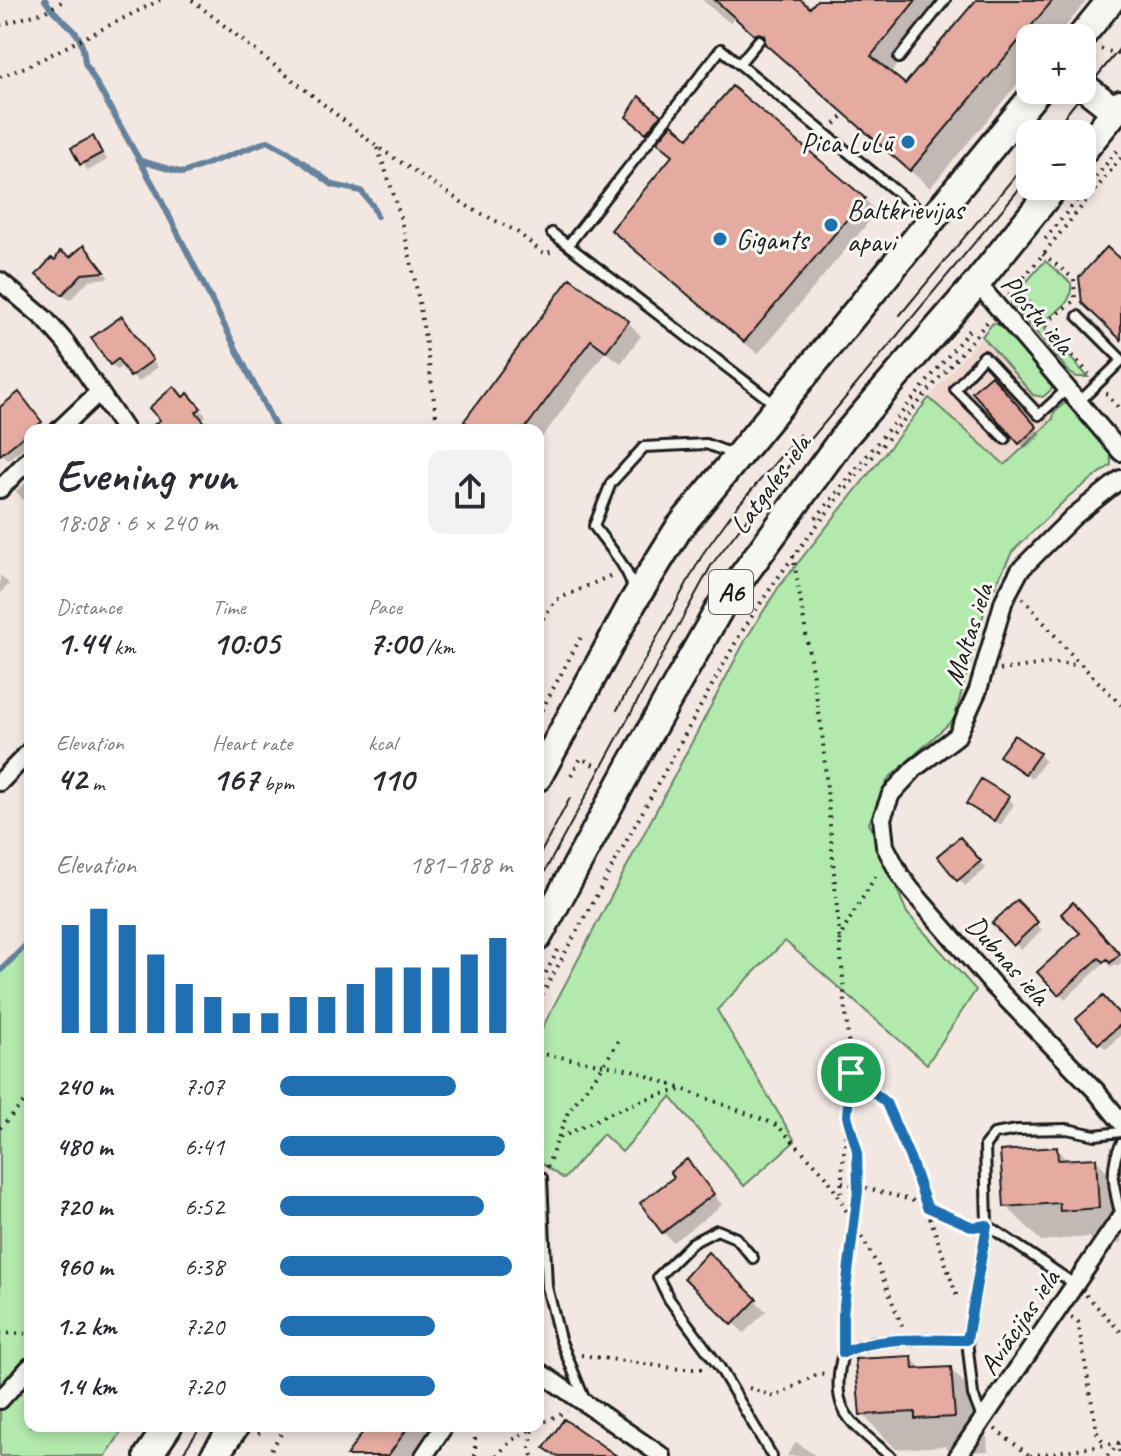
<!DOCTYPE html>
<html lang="en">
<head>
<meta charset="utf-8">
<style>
  body { margin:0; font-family:Caveat,sans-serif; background:#f2f2f3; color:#2b2b33; height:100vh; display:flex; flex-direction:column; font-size:30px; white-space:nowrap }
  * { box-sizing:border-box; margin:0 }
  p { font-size:26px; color:#7c7c81 }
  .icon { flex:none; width:44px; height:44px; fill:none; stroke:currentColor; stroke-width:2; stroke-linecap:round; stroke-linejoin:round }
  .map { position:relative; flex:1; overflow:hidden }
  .details { position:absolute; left:24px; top:424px; width:520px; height:1008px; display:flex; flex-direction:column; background:#fff; border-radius:16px; box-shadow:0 4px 12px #0003 }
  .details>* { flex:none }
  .tools { position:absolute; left:1016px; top:24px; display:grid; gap:16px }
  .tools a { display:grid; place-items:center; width:80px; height:80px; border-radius:16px; background:#fff; box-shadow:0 4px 12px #0003; font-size:40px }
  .pin { position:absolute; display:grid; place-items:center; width:68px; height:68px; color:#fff; margin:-34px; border:4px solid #fff; border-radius:50%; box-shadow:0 2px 8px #0007 }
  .round { display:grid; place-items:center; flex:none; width:84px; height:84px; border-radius:16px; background:#f2f2f3 }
  .headline { display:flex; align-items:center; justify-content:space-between; height:136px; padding:0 32px }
  h1 { font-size:44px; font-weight:800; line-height:60px }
  .metrics { display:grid; grid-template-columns:repeat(3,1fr); gap:12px; height:136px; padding:8px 32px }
  .metrics div { display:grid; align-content:center }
  .metrics b { font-size:34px; font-weight:800 }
  .metrics small { font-size:22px; font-weight:400 }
  .metrics p { font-size:22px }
  .chart { height:224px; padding:16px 32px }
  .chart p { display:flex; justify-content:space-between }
  .chart svg { width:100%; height:144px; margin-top:8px; stroke:#1f6fb2; stroke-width:6 }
  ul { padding:0 32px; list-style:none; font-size:26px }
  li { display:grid; grid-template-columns:128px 96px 1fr; align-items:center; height:60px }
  li i { height:20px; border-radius:10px; background:#1f6fb2 }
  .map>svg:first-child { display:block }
  .built { fill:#efd5ce }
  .green { fill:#b2eaae; stroke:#678365; stroke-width:2 }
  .shadow { fill:#0003 }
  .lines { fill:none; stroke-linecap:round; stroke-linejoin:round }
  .stream { stroke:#65829c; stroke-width:6 }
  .building { fill:#e5aba1; stroke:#1c1c1c; stroke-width:2 }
  .service-casing { stroke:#1c1c1c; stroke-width:14 }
  .minor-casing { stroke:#1c1c1c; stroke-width:22 }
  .trunk-casing { stroke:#1c1c1c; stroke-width:32 }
  .path { stroke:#1c1c1c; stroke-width:4; stroke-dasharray:2 6; stroke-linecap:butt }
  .service { stroke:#f6f6f2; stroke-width:8 }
  .minor { stroke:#f6f6f2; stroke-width:16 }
  .trunk { stroke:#f6f6f2; stroke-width:26 }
  .tram { stroke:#1c1c1c; stroke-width:2 }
  .route-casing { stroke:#fff; stroke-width:16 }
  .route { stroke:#1f6fb2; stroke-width:10 }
  .poi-dot { fill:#1f6fb2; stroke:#f6f6f2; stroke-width:3 }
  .labels { text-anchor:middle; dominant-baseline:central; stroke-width:6; stroke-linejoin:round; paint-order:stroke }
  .shield { fill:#f6f6f2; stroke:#5d5d5c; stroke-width:2 }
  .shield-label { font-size:26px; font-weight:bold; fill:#1c1c1c }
  .poi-label { font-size:28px; fill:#1c1c1c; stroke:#f6f6f2; text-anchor:start }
  .street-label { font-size:28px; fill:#1c1c1c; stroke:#f6f6f2 }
</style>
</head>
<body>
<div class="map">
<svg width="1121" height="1456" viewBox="0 0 1121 1456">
  <rect width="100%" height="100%" fill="#f3e7e2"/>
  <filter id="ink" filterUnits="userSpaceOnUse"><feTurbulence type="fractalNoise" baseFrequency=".0125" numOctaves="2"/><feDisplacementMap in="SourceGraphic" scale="16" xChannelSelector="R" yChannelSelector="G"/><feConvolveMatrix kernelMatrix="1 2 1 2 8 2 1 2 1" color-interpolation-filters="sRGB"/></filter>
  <g filter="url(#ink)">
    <path class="built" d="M 982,336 L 1054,419 L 1005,465 L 929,398 Z"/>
    <path class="green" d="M 1045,261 L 1071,283 C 1073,303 1060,309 1045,321 L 1019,290 Z
      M 1015,296 L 1088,377 L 1077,377 L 1070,373 L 1011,302 Z
      M 993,323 L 1002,326 L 1049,380 L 1052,389 L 1043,397 L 1033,395 L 982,336 Z
      M 929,398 L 1005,465 L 1053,419 L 1054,412 L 1066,402 L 1075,406 L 1110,450 L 1111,465 L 1069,496 L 1012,552 L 987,602 L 954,719 L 888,779 L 869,823 L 907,913 L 976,990 L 927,1064 L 785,941 L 717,1010 L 795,1141 L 744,1186 L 671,1097 L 622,1152 L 603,1134 L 564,1179 L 538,1161 L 538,1036 L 746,639 L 778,588 Z
      M 30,941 L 30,1426 L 125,1426 L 106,1456 L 0,1456 L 0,971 Z"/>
    <path class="shadow" d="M 702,0 L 798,0 L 810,11 L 819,0 L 951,0 L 890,74 L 905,87 L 979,0 L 1087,0 L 1056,38 L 1030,38 L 1030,69 L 930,188 L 735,17 L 730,23 Z
      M 640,99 L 662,119 L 650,134 L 629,116 Z
      M 93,138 L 107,160 L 88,171 L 73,149 Z
      M 688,141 L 864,199 L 877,212 L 758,354 L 626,243 L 675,157 Z
      M 91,254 L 109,278 L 89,280 L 70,300 L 45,281 L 70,260 Z
      M 570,280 L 628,322 L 641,336 L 621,363 L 605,352 L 538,443 L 538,430 L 476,430 Z
      M 122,318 L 158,367 L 138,382 L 124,365 L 117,370 L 111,364 Z
      M 997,384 L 1042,435 L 1026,449 L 1020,443 Z
      M 184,399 L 194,402 L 206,416 L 201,420 L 210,430 L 169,430 Z
      M 25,401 L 47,430 L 30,430 L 30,442 L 8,460 L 0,452 L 0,421 Z
      M 30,480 L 30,506 L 29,507 L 16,491 Z
      M 0,575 L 9,584 L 0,593 Z
      M 1039,754 L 1045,761 L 1032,779 L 1008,762 Z
      M 1007,798 L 1014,804 L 1001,825 L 969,803 Z
      M 966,846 L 986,869 L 965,886 L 940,857 Z
      M 1017,903 L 1042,930 L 1021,950 L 995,923 Z
      M 1073,905 L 1121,958 L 1121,964 L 1117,967 L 1115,964 L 1111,967 L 1106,962 L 1065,999 L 1040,972 L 1083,933 Z
      M 1121,1005 L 1121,1035 L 1106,1049 L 1099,1042 Z
      M 1056,1149 L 1069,1162 L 1096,1160 L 1121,1185 L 1121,1243 L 1096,1244 L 1089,1237 L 1041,1241 L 1006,1206 Z
      M 687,1161 L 722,1205 L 673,1242 L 663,1232 Z
      M 708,1255 L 766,1311 L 744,1333 L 687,1278 Z
      M 911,1358 L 924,1371 L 950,1369 L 985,1404 L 988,1451 L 952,1453 L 944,1446 L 896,1449 L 862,1414 Z
      M 369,1426 L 443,1426 L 422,1456 L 348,1456 Z
      M 796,1442 L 816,1456 L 787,1456 Z"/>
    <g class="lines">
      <path class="stream" d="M 45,0 C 64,29 82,23 85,63 L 155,188 L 277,430
        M 141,161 L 183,173 L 268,141 L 290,153 L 333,185 L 361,191 L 372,205 L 377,216
        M 0,971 L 30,941"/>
    </g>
    <path class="building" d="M 715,0 L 801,0 L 810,8 L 817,0 L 916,0 L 871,56 L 905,84 L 976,0 L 1053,0 L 910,171 L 765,44 L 764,35 L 759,33 L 754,35 Z
      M 732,86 L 865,198 L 744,342 L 611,230 L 673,155 L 657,142 L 672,124 L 688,138 Z
      M 639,96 L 661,115 L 646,133 L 626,117 Z
      M 93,136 L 102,153 L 80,165 L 71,148 Z
      M 84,245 L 105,272 L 82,274 L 62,295 L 36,275 L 51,258 L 55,260 L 60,251 L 70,257 Z
      M 1107,247 L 1121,260 L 1121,340 L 1082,303 L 1079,277 Z
      M 570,278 L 629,321 L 606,351 L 591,340 L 524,430 L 476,430 L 464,421 Z
      M 122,316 L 153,360 L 130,377 L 118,359 L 110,365 L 91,338 Z
      M 991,375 L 1037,427 L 1019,444 L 972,392 Z
      M 174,386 L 183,397 L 188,393 L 201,408 L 196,412 L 211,430 L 147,430 L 160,420 L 149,408 Z
      M 19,392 L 42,422 L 0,455 L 0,407 Z
      M 1014,735 L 1040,753 L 1025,774 L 999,756 Z
      M 981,779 L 1009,796 L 994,821 L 966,804 Z
      M 960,837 L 981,861 L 957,881 L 937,856 Z
      M 1017,900 L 1038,922 L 1013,946 L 992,923 Z
      M 1073,902 L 1120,954 L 1110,963 L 1107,959 L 1104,962 L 1099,958 L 1058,995 L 1037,972 L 1080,933 L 1061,914 Z
      M 1103,996 L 1121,1016 L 1121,1024 L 1098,1044 L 1076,1019 Z
      M 1057,1147 L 1058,1160 L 1096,1158 L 1099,1208 L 1060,1211 L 1059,1203 L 1004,1207 L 1000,1151 Z
      M 687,1159 L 714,1194 L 662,1233 L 640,1203 L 674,1177 L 670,1172 Z
      M 708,1252 L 757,1299 L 732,1325 L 684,1278 Z
      M 912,1356 L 913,1369 L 951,1367 L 955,1417 L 915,1419 L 915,1412 L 860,1415 L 855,1359 Z
      M 564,1419 L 617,1456 L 556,1456 L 544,1448 Z
      M 367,1426 L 409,1426 L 388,1456 L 346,1456 Z"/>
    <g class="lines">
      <defs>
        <path id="service" d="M 899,58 L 945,0
          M 739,64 L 759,40
          M 552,233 L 776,405
          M 568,245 L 721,49 L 929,218
          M 1078,316 L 1121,359
          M 1079,402 L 1121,361
          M 1005,439 L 955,389 L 984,356 L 1039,415 L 1067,389
          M 634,591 C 628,566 608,546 594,526 L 611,483 L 644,447 L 706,444 L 733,454
          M 1121,1144 C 1109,1166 1114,1192 1121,1215
          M 538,1175 L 542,1178 L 547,1287 L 560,1339 L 584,1398
          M 987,1225 L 1076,1285
          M 753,1258 L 736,1238 L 717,1230 L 692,1243 L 658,1277 L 669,1299 L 720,1368 L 772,1456
          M 982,1418 L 973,1395 L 967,1340 L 987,1225 L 985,1145 L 994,1134 L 1017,1130 L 1067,1129 L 1095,1135 L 1121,1132
          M 890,1456 C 850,1422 828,1411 843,1353 C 879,1335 928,1340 967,1340"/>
        <path id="minor" d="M 0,281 L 45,319 L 66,343 L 125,430
          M 977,283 L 1121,452
          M 59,430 L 99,392
          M 1121,479 L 1073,517 L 1020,570 L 1004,600 L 978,690 L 957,736 L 915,768 L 891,794 L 882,818 L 885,846 L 900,875 L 912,891 L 993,985 L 1096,1091 L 1121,1122
          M 0,489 L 30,458
          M 0,782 L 30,751
          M 538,1371 L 662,1456
          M 0,1400 L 30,1367
          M 424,1456 L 444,1426
          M 958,1456 L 1121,1217"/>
        <path id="trunk" d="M 1080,38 L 1111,0
          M 1082,85 L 1115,111
          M 1082,152 L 1121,104
          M 538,777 L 633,602 L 679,528 L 1038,90
          M 538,937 L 631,765 L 721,606 L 843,438 L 977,283 L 1055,186
          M 148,1456 L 168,1426
          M 214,1456 L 235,1426"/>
      </defs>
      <use href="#service" class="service-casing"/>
      <use href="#minor" class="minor-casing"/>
      <use href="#trunk" class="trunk-casing"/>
      <path class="path" d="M 192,0 L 376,146 L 472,209 L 516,231 L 544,254 L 553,251
        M 1072,0 L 1074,1
        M 0,25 L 44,12 L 65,0
        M 1101,49 L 1121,55
        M 0,77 L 30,65 L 160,0
        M 835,124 L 845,114
        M 377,148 C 413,237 425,335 438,430
        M 1045,239 L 1121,146
        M 1043,254 L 1074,279 L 1075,300 L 1046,323
        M 1009,283 L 1089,374
        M 1009,296 L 1121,158
        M 1106,393 L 1121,411
        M 816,518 L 970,329
        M 793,555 L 822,731 L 851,1073 L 840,1199
        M 1023,598 L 1068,651 L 1121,705
        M 538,625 L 556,600 L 612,575
        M 1000,670 L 1052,663 L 1079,665
        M 538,717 L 582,635
        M 571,775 L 581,758 L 603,770
        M 840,941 L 843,931 L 878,872
        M 538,987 L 558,950
        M 538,1002 L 738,638 C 809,523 902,424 988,321
        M 538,1053 L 632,1070 L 777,1125 L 827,1177 L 878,1266 L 902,1326
        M 852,1073 L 886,1103 L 910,1158 L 958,1300
        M 0,1128 L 30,1096
        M 560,1138 C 599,1118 638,1098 681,1090
        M 547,1167 L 568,1112 L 604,1065 L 618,1041
        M 842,1182 L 911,1200 L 973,1227
        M 1086,1295 L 1121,1332
        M 1071,1317 L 1078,1322 L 1097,1432 L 1104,1443
        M 0,1333 L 30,1334
        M 843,1339 C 842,1279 867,1204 857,1148 C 855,1138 851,1128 848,1118
        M 581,1355 L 680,1369 L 703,1369
        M 749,1388 L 775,1397 L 819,1373 L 825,1374
        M 538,1404 L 540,1393
        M 538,1425 L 567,1411
        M 995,1429 L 1029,1455
        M 258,1434 L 264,1426
        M 267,1456 L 286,1426
        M 475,1456 L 475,1426
        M 496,1456 L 511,1441 L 536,1426
        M 533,1456 L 530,1447 L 533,1428
        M 1030,1456 L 1118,1443 L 1121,1456
        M 1107,1456 L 1121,1442"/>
      <use href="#service" class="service"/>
      <use href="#minor" class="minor"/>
      <use href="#trunk" class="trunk"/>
      <path class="tram" d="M 1050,134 L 1121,47
        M 900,315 L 1030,158
        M 617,710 L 704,552 L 736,508 L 800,434
        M 538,858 L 570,798
        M 538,884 L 712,564 L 776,481 L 1030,176
        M 181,1456 L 201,1426"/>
    </g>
  </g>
  <g class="lines" filter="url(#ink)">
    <defs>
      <path id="route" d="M 851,1073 L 886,1103 L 910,1158 L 927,1207 L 973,1227 L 987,1225 L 967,1340 C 928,1340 879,1335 843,1353 L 843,1314 L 858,1191 L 857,1150 L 847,1116 Z"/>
    </defs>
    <use href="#route" class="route-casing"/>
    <use href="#route" class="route"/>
  </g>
  <g class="poi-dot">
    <circle cx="908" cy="142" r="8"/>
    <circle cx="831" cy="225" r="8"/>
    <circle cx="720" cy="239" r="8"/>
  </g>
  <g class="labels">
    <rect class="shield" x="709" y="570" width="44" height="44" rx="6"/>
    <g class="shield-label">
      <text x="731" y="592">A6</text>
    </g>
    <g class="poi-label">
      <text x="892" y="142" text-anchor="end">Pica LuLū</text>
      <text x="847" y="209">Baltkrievijas<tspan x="847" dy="32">apavi</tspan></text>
      <text x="736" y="239">Gigants</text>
    </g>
    <g class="street-label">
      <text transform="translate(1038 314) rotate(49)">Plostu iela</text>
      <text transform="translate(770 484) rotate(-54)">Latgales iela</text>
      <text transform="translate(968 634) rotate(-72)">Maltas iela</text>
      <text transform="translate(1008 960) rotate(48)">Dubnas iela</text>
      <text transform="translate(1019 1322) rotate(-56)">Aviācijas iela</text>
    </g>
  </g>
</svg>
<div class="tools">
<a>+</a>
<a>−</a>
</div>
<div class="pin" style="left:851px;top:1073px;background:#1e9e55"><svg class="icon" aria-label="arrive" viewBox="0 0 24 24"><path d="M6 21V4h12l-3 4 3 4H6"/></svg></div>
<section class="details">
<div class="headline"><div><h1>Evening run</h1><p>18:08 · 6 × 240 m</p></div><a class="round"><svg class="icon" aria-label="share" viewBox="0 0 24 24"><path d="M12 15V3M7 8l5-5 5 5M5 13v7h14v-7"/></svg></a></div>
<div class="metrics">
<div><p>Distance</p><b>1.44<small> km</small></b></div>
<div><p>Time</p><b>10:05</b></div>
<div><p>Pace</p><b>7:00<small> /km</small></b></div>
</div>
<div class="metrics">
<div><p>Elevation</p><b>42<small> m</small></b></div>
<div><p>Heart rate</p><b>167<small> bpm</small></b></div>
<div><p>kcal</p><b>110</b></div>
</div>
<div class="chart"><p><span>Elevation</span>181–188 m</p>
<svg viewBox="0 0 160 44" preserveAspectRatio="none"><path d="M5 44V11M15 44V6M25 44V11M35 44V20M45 44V29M55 44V33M65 44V38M75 44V38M85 44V33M95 44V33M105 44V29M115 44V24M125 44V24M135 44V24M145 44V20M155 44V15"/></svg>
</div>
<ul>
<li><b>240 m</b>7:07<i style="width:76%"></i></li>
<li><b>480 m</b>6:41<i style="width:97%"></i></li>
<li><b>720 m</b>6:52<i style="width:88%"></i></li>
<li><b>960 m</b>6:38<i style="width:100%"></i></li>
<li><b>1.2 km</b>7:20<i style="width:67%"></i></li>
<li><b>1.4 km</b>7:20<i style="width:67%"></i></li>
</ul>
</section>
</div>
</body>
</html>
